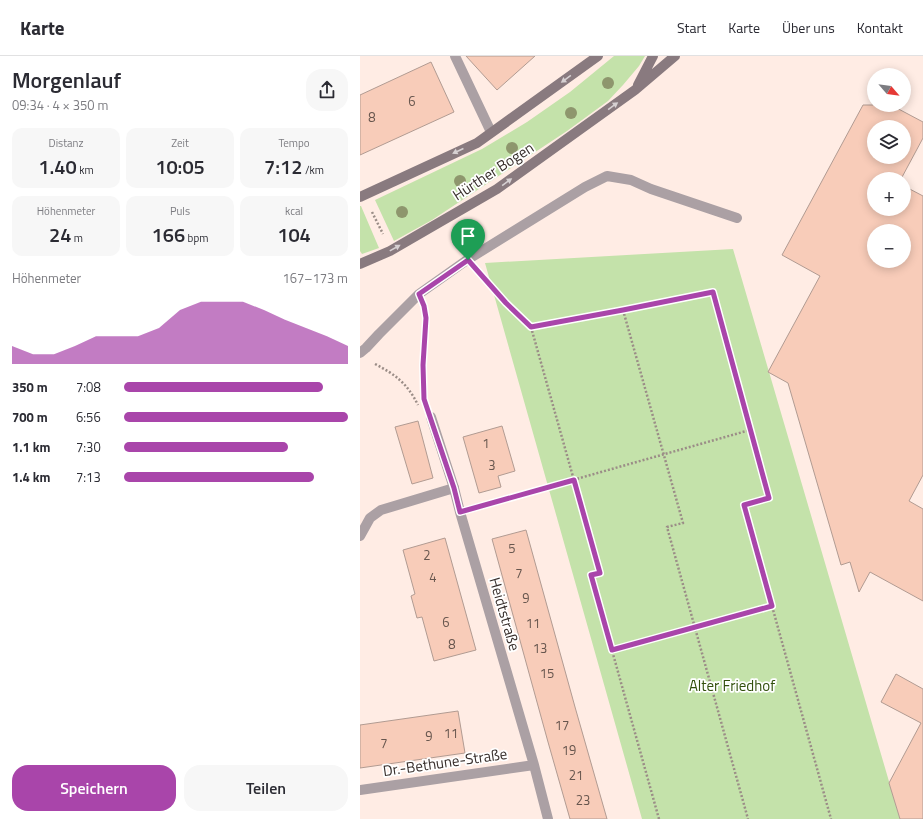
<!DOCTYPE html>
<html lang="de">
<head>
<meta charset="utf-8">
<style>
  body { margin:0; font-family:"Titillium Web",sans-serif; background:#f7f7f7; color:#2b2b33; height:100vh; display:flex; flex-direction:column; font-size:15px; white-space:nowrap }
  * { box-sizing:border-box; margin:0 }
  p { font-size:13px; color:#7c7c81 }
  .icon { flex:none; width:22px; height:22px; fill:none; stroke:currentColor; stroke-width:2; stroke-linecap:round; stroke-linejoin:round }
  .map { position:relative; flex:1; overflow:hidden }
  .panel { display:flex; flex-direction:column; background:#fff; width:360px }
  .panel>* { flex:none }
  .needle { width:26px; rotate:118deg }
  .buttons { position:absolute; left:507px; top:12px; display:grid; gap:8px }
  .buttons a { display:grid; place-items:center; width:44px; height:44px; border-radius:50%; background:#fff; box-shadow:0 2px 10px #0003; font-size:20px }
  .pin { position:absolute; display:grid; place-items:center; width:34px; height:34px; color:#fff; margin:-41px -17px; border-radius:50% 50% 50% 0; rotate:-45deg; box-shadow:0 0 4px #0007 }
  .pin .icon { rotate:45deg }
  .round { display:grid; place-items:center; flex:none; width:42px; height:42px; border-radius:16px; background:#f7f7f7 }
  .headline { display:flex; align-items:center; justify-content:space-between; height:68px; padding:0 12px }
  h1 { font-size:22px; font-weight:600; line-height:30px }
  .figures { display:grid; grid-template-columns:repeat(3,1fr); gap:6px; height:68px; padding:4px 12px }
  .figures div { display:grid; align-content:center; border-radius:10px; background:#f7f7f7; text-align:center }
  .figures b { font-size:20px; font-weight:600 }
  .figures small { font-size:11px; font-weight:400 }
  .figures p { font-size:11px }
  .chart { height:112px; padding:8px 12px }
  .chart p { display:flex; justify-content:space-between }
  .chart svg { width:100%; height:72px; margin-top:4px; fill:#a945aa; opacity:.7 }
  .action { display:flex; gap:8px; margin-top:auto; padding:8px 12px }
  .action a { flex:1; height:46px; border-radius:16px; background:#a945aa; color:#fff; font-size:16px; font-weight:600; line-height:46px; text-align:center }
  .action a+a { background:#f7f7f7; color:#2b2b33 }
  ul { padding:0 12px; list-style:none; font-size:13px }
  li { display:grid; grid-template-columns:64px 48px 1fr; align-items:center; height:30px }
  li i { height:10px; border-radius:5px; background:#a945aa }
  header { display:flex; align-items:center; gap:24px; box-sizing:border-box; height:56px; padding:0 20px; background:#fff; border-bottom:1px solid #e1e1e2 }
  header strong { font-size:19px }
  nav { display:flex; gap:22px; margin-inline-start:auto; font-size:14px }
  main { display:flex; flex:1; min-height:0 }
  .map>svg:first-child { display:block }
  .green { fill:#c4e2aa }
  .building { fill:#f8ccb9; stroke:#b19b92; fill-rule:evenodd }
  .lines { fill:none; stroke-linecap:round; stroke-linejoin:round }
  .path { stroke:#9b8d87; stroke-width:2.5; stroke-dasharray:2 2; stroke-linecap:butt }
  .lane { stroke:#aba0a4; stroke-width:10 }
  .street { stroke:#aba0a4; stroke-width:10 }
  .secondary { stroke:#897a7f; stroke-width:10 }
  .tree { fill:#8e966d }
  .oneway { fill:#d6d0d2 }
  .route-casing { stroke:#fff; stroke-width:8 }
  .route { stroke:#a945aa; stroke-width:5 }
  .labels { text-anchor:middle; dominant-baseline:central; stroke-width:3.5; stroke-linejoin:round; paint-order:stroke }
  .number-label { font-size:13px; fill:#67564e }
  .street-label { font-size:15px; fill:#372e2b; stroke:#fff }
  .park-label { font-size:15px; fill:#32500c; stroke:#fff }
</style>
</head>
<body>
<header>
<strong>Karte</strong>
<nav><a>Start</a><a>Karte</a><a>Über uns</a><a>Kontakt</a></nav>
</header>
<main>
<section class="panel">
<div class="headline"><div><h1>Morgenlauf</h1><p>09:34 · 4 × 350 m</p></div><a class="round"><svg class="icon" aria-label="share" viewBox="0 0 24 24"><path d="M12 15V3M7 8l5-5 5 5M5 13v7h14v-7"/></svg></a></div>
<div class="figures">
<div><p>Distanz</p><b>1.40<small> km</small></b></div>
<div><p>Zeit</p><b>10:05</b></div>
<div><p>Tempo</p><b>7:12<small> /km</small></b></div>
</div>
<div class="figures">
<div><p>Höhenmeter</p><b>24<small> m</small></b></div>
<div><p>Puls</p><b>166<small> bpm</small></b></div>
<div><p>kcal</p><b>104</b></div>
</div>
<div class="chart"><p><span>Höhenmeter</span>167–173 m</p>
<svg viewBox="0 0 160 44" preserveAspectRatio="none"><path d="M0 44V33L10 38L20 38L30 33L40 27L50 27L60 27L70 22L80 11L90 6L100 6L110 6L120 11L130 17L140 22L150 27L160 33V44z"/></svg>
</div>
<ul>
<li><b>350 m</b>7:08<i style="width:89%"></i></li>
<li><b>700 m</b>6:56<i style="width:100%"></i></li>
<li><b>1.1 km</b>7:30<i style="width:73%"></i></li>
<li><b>1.4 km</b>7:13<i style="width:85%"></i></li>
</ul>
<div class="action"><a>Speichern</a><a>Teilen</a></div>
</section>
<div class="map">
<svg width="563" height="763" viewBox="0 0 563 763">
  <rect width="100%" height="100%" fill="#ffece4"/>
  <path class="green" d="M 254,0 L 285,0 L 279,10 L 263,29 L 248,45 L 207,75 L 72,164 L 34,185 L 15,144 L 122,93 L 167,66 L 210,36 Z
    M 0,150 L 1,150 L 19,192 L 2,198 L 0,195 Z
    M 373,193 L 540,763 L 282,763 L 125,207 Z"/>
  <path class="building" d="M 106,0 L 175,0 L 137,34 Z
    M 71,6 L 94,56 L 0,99 L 0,39 Z
    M 503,49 L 531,49 L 563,66 L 563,82 L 541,123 L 514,123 L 514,153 L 544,153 L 544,130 L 563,140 L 563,419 L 549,445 L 563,453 L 563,545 L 510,516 L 499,536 L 490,506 L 481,509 L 428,327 L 408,316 L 460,220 L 422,199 ZM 514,71 L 544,71 L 544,101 L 514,101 ZM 514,175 L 544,175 L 544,205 L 514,205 Z
    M 58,365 L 73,422 L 52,428 L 35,371 Z
    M 142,370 L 155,415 L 138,420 L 141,431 L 119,437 L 103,381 Z
    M 166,474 L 215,651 L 247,763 L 210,763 L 188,686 L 132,483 Z
    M 85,482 L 116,594 L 74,605 L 62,561 L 57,562 L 51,540 L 55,538 L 43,494 Z
    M 536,618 L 563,633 L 563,763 L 540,763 L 529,727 L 561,667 L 521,646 Z
    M 98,655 L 105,697 L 0,712 L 0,669 Z"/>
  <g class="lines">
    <path class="path" d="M 12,156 L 23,178
      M 120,217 L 146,247 L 171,271
      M 263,254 L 323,467 L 307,471 L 388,763
      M 15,308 C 36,319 47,327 58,349
      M 65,344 L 63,309 L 66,263 L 65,257
      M 117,451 L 390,374
      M 252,594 L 412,550
      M 299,763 L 231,519 L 240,517 L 171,271 L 263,254 L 353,236 L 409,442 L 384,449 L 471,763"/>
    <path class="lane" d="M 95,0 L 131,76
      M 0,297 L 6,292 L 19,278 L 59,238 L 107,204 L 225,131 L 247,120 L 271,124 L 291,133 L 377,162
      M 71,361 L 94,432"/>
    <path class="street" d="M 0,480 L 10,462 L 21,454 L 94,432 L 100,456 L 174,709 L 188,763
      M 0,734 L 174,709"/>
    <path class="secondary" d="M 278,29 L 293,0
      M 0,141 L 117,87 L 238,0
      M 0,208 L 30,195 L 137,133 L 275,34 L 315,0"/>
  </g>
  <g class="tree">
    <circle cx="248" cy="27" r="6"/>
    <circle cx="211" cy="57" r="6"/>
    <circle cx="152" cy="92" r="6"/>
    <circle cx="100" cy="125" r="6"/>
    <circle cx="42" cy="156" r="6"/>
  </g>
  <defs><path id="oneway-solid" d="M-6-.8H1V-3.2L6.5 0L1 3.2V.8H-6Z"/></defs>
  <g class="oneway">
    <use href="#oneway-solid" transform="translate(206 23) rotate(144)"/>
    <use href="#oneway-solid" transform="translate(253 50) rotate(-36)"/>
    <use href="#oneway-solid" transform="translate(98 95) rotate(155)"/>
    <use href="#oneway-solid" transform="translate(147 126) rotate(-36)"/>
    <use href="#oneway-solid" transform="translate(35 192) rotate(-29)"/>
  </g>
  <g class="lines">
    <defs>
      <path id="route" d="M 108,204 L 146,247 L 171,271 L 263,254 L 353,236 L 409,442 L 384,449 L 412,550 L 252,594 L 231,519 L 240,517 L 214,424 L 100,456 L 94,432 L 64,343 L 63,309 L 66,262 L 64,250 L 59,238 Z"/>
    </defs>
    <use href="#route" class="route-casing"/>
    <use href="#route" class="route"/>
  </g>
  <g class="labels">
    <g class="number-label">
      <text x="52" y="45">6</text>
      <text x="12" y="61">8</text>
      <text x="126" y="387">1</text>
      <text x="132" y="409">3</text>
      <text x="152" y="492">5</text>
      <text x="67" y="499">2</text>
      <text x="159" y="517">7</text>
      <text x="73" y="521">4</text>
      <text x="166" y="542">9</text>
      <text x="86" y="566">6</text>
      <text x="173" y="567">11</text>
      <text x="92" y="588">8</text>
      <text x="180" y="592">13</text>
      <text x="187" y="617">15</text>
      <text x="202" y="669">17</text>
      <text x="91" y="677">11</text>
      <text x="69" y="680">9</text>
      <text x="24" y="687">7</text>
      <text x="209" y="694">19</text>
      <text x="216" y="719">21</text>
      <text x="223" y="744">23</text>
    </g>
    <g class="street-label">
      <text transform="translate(133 115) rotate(-33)">Hürther Bogen</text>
      <text transform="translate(145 558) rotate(74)">Heidtstraße</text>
      <text transform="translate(85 706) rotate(-8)">Dr.-Bethune-Straße</text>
    </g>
    <g class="park-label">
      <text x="372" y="629">Alter Friedhof</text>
    </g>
  </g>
</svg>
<div class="buttons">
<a><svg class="needle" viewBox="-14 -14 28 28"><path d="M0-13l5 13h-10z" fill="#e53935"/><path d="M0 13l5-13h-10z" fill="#7c7c81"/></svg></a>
<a><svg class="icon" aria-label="layers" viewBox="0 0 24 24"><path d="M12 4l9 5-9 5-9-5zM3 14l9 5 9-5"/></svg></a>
<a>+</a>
<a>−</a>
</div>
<div class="pin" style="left:108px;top:204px;background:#1e9e55"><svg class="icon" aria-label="arrive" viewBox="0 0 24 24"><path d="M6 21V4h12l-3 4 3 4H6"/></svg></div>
</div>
</main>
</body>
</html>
